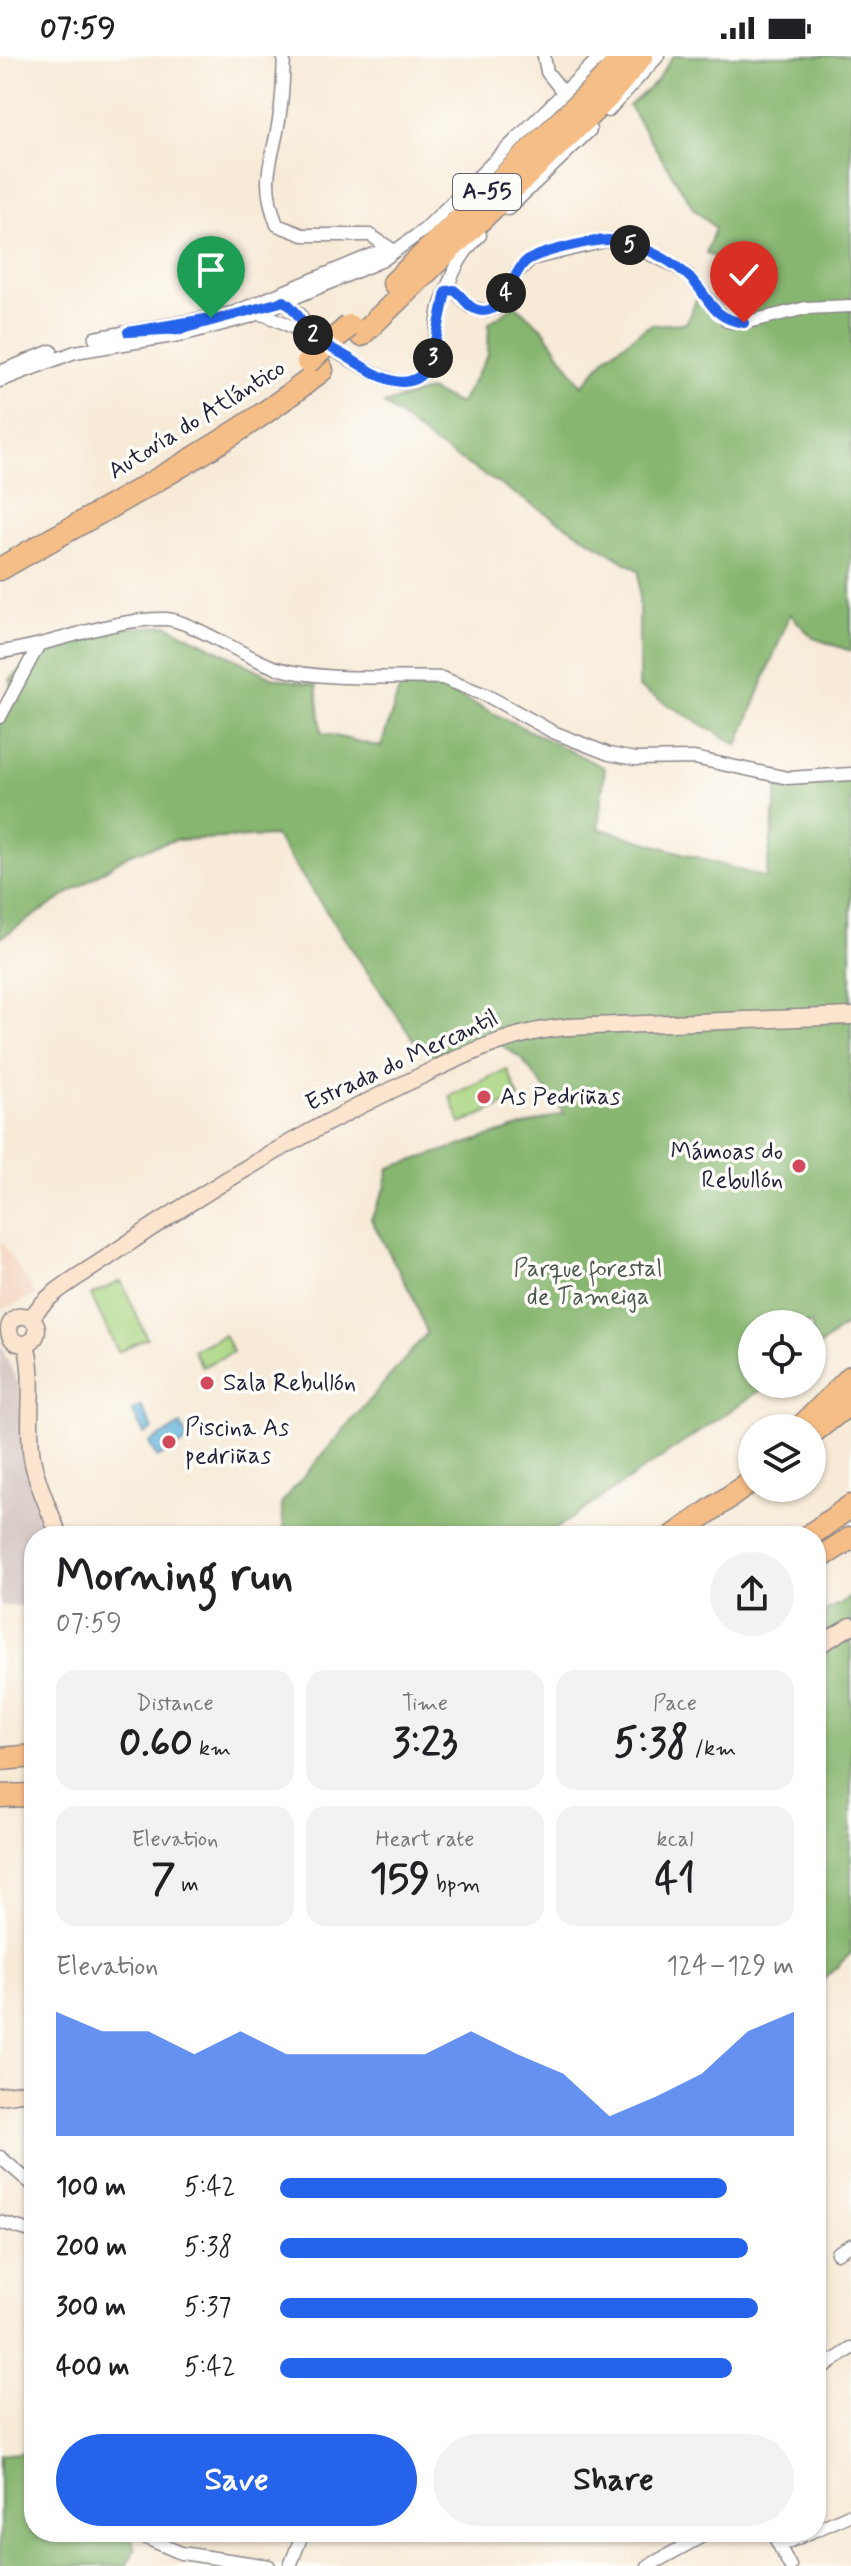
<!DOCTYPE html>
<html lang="en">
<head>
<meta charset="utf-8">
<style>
  body { margin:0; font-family:Mynerve,sans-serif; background:#f2f2f2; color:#202124; height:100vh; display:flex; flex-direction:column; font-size:30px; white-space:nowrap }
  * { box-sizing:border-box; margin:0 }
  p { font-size:26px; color:#757577 }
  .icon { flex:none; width:44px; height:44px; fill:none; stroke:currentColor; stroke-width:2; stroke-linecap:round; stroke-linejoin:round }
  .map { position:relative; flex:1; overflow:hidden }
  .sheet { position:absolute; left:24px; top:1470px; width:802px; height:1016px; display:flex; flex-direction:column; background:#fff; border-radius:32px; box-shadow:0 2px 6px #0004 }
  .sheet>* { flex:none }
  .fabs { position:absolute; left:738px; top:1254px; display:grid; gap:16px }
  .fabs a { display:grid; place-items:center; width:88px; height:88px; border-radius:50%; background:#fff; box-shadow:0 2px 6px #0004; font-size:40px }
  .pin { position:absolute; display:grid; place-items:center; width:68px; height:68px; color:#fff; margin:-82px -34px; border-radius:50% 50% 50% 0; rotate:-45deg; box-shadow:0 0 8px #0007 }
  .pin .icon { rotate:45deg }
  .km { position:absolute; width:40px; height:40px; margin:-20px; border-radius:50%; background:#222; color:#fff; font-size:22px; line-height:40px; text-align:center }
  .round { display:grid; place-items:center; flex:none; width:84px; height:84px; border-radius:42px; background:#f2f2f2 }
  .head { display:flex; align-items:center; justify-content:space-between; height:136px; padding:0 32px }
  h1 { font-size:44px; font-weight:800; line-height:60px }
  .stats { display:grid; grid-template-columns:repeat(3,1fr); gap:12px; height:136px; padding:8px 32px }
  .stats div { display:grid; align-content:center; border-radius:20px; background:#f2f2f2; text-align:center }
  .stats b { font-size:40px; font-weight:800 }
  .stats small { font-size:22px; font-weight:400 }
  .stats p { font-size:22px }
  .chart { height:224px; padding:16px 32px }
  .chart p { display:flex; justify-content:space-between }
  .chart svg { width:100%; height:144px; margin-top:8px; fill:#2563eb; opacity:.7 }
  .action { display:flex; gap:16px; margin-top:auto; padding:16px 32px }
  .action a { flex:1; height:92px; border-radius:48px; background:#2563eb; color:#fff; font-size:32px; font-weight:800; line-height:92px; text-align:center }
  .action a+a { background:#f2f2f2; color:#202124 }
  ul { padding:0 32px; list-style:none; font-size:26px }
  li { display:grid; grid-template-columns:128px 96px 1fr; align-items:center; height:60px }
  li i { height:20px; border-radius:10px; background:#2563eb }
  .status { display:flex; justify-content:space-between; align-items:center; height:56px; padding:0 40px; background:#fff; direction:ltr }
  .status svg { height:22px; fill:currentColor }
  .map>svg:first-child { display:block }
  .built { fill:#f3d4bf }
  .industrial { fill:#cfc0bb }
  .green { fill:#aad582; stroke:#667c5e; stroke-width:2 }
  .forest { fill:#87b670; stroke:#546c56; stroke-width:2 }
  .water { fill:#5eb1d9; stroke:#406a8a; stroke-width:2 }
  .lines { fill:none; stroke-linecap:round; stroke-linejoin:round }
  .street-casing { stroke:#8c8689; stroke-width:15 }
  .secondary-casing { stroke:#8c8689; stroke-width:19 }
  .highway-casing { stroke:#8c8689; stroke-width:25 }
  .street { stroke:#fff; stroke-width:12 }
  .secondary { stroke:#fbe5cf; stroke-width:16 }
  .highway { stroke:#f6be87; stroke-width:22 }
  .highway-bridge-casing { stroke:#8c8689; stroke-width:25; stroke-linecap:butt }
  .highway-bridge { stroke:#f6be87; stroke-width:22 }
  .route-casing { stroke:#fff; stroke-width:16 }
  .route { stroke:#2563eb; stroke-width:10 }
  .poi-dot { fill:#d1495b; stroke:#fdfcf7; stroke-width:3 }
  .labels { text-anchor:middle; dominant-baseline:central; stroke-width:7; stroke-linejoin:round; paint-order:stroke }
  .shield { fill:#fdfcf7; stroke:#646373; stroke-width:2 }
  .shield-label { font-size:22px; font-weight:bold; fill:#22223b }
  .street-label { font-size:24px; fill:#22223b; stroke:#fdfcf7 }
  .poi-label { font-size:24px; fill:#22223b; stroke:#fdfcf7; text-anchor:start }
  .park-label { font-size:24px; fill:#4b5850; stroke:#fdfcf7 }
</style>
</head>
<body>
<div class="status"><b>07:59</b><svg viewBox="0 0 49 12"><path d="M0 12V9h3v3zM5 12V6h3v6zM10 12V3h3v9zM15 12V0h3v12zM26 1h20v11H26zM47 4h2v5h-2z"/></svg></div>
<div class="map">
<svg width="851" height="2510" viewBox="0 0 851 2510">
  <rect width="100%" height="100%" fill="#fdfcf7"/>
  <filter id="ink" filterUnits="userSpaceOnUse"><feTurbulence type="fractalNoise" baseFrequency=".0125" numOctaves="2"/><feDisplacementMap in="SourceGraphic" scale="16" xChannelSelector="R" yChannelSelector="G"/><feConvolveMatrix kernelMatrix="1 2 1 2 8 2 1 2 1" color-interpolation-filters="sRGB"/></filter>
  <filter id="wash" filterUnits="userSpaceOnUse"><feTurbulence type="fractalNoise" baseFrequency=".006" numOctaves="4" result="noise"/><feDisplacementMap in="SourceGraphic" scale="32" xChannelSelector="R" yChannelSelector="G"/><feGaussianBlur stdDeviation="1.8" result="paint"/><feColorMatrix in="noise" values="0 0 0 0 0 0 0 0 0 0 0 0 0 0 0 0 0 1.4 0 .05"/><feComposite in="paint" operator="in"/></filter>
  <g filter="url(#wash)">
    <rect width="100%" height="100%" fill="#f7ead7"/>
    <path class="built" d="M 0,1184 L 36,1239 L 4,1253 L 0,1253 Z"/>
    <path class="industrial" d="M 0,1288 L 20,1332 L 21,1386 L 32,1437 L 47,1480 L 34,1480 L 34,1550 L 0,1550 Z"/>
    <path class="green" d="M 507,1013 L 519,1042 L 461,1068 L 450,1040 Z
      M 121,1225 L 147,1282 L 118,1296 L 91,1239 Z
      M 224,1279 L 233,1296 L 202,1311 L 193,1294 Z"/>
    <path class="forest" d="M 673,0 L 851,0 L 851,595 L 813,582 L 790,558 L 738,689 L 639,632 L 639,515 L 433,387 L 384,348 L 429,334 L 460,348 L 488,299 L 489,267 L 515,249 L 543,273 L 582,330 L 608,299 L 650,269 L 686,267 L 696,244 L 711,259 L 745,258 L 751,247 L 738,213 L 706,197 L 715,172 L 694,153 L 629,50 L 656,26 Z
      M 167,569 L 272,621 L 316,629 L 322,677 L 381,691 L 400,631 L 442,632 L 605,712 L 598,772 L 766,822 L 778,730 L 826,729 L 851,724 L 851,1265 L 812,1296 L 812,1268 L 752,1268 L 752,1328 L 770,1328 L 545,1480 L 285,1480 L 281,1447 L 427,1277 L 412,1239 L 371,1163 L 385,1133 L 389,1112 L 564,1057 L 521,1002 L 484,978 L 434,1000 L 417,989 L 275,780 L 175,784 L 130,798 L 0,882 L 0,653 L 18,644 L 10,624 L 41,595 L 107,574 Z
      M 851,1541 L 851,1897 L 816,1931 L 816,1560 Z
      M 34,2395 L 34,2476 L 128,2476 L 136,2492 L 126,2510 L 0,2510 L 0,2399 Z"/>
    <path class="water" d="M 141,1350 L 153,1373 L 144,1378 L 132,1355 Z
      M 181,1369 L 189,1385 L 157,1402 L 149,1387 Z"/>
  </g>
  <g filter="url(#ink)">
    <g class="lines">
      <defs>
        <path id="street" d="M 284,0 C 283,19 283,39 280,57 C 274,106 258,118 277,169 L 303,179 L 370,179 L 393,194
          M 544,0 L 547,16 L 563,36
          M 608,55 L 658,0
          M 508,153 L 590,74
          M 446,235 L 454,234 L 470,251 L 487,255 L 496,252 L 517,217 L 531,203 L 609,184 L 623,186 L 671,208 L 687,218 L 727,265 L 744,267 L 806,252 L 851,250
          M 283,245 L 299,257 L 311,278
          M 260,258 C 299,266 383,333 408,326 C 442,317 433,274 441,248 C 450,222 460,198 480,179
          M 95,282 L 233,257 L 386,193
          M 0,316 L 51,295
          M 0,325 L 75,296 L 185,278 L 249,261 L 383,204 L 425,173 L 601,0
          M 0,596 C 57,589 108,562 166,563 C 190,564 249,604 277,612 C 325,626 392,620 442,622 L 486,639 L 553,676 L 609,698 L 635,703 L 694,702 L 788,722 L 851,718
          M 0,661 L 37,592
          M 0,2101 L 34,2130
          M 0,2166 L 34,2176
          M 837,2197 L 851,2189
          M 816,2316 L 851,2293
          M 816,2474 L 851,2458
          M 772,2476 L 790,2510
          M 137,2478 L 181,2497 L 269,2510
          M 782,2489 L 811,2476
          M 290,2510 L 303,2476
          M 648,2510 L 710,2476"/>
        <path id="secondary" d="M9 1274a14 14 0 1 1 28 0a14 14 0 1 1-28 0Z
          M 31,1263 C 46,1236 86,1217 111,1199 C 205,1134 301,1077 404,1028 C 457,1003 508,975 568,971 L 851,960
          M 26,1288 C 36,1325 26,1364 32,1402 C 37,1430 50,1454 59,1480
          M 816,1591 L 851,1570
          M 0,2040 L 34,2035"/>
        <path id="highway" d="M 394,227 L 602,25 L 623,0
          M 361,279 L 606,43 L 642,0
          M 0,513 C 108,450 224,393 322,314
          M 800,1372 L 851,1321
          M 812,1377 L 851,1346
          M 674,1480 L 752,1425
          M 809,1480 L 851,1450
          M 816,1504 L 851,1482
          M 0,1703 L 34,1700
          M 0,1740 L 34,1739"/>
      </defs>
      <use href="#street" class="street-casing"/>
      <use href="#secondary" class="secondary-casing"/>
      <use href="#highway" class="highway-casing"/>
      <use href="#street" class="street"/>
      <use href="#secondary" class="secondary"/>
      <use href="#highway" class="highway"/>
      <defs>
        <path id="highway-bridge" d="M 308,306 L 349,270"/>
      </defs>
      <use href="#highway-bridge" class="highway-bridge-casing"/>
      <use href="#highway-bridge" class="highway-bridge"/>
    </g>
  </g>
  <g class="lines" filter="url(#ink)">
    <defs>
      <path id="route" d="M 211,262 L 128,276 L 182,273 L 284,245 C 298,254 301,267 312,279 C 321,288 338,295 349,302 C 377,319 412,345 432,304 L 446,235 L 454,234 C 465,242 468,254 483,255 C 507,255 510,220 525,206 C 537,196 592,184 608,184 C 632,184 668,202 686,218 C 710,238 708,262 744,267"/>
    </defs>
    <use href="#route" class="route-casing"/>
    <use href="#route" class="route"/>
  </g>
  <g class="poi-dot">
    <circle cx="484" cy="1041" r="8"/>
    <circle cx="799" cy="1110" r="8"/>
    <circle cx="207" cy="1327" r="8"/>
    <circle cx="169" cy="1386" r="8"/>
  </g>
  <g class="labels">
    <rect class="shield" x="453" y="118" width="68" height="36" rx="6"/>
    <g class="shield-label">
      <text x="487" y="136">A-55</text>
    </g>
    <g class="street-label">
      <text transform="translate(197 364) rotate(-32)">Autovía do Atlántico</text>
      <text transform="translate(402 1005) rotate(-25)">Estrada do Mercantil</text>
    </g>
    <g class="poi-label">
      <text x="500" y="1041">As Pedriñas</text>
      <text x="783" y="1096" text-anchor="end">Mámoas do<tspan x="783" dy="28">Rebullón</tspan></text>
      <text x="223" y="1327">Sala Rebullón</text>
      <text x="185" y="1372">Piscina As<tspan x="185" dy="28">pedriñas</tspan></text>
    </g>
    <g class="park-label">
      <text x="588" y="1213">Parque forestal<tspan x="588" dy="28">de Tameiga</tspan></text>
    </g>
  </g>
</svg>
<div class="fabs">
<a><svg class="icon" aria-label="locate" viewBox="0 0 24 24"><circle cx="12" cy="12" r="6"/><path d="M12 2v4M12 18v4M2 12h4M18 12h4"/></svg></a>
<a><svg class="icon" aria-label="layers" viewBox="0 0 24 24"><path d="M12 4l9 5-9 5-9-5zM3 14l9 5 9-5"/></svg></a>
</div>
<div class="pin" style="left:211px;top:262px;background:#1e9e55"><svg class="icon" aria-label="arrive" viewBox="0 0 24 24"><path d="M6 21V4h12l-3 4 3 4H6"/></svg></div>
<div class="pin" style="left:744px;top:267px;background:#d93025"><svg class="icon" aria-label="check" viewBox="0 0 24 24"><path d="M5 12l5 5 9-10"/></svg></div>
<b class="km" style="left:313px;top:279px">2</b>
<b class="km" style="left:433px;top:302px">3</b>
<b class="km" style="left:506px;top:237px">4</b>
<b class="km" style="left:630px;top:189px">5</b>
<section class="sheet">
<div class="head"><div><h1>Morning run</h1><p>07:59</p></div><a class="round"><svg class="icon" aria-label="share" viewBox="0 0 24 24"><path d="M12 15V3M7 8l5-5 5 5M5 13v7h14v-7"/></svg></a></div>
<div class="stats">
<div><p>Distance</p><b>0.60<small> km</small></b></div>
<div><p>Time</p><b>3:23</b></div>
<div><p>Pace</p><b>5:38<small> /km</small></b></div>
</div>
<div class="stats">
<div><p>Elevation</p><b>7<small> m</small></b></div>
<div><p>Heart rate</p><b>159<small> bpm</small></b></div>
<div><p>kcal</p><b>41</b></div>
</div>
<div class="chart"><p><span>Elevation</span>124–129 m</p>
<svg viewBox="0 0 160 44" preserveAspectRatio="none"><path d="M0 44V6L10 12L20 12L30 19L40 12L50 19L60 19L70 19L80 19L90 12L100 19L110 25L120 38L130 32L140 25L150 12L160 6V44z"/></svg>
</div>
<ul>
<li><b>100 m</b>5:42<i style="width:87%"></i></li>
<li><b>200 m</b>5:38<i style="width:91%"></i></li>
<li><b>300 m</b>5:37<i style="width:93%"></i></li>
<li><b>400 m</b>5:42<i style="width:88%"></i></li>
</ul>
<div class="action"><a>Save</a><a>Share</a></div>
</section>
</div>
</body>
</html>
